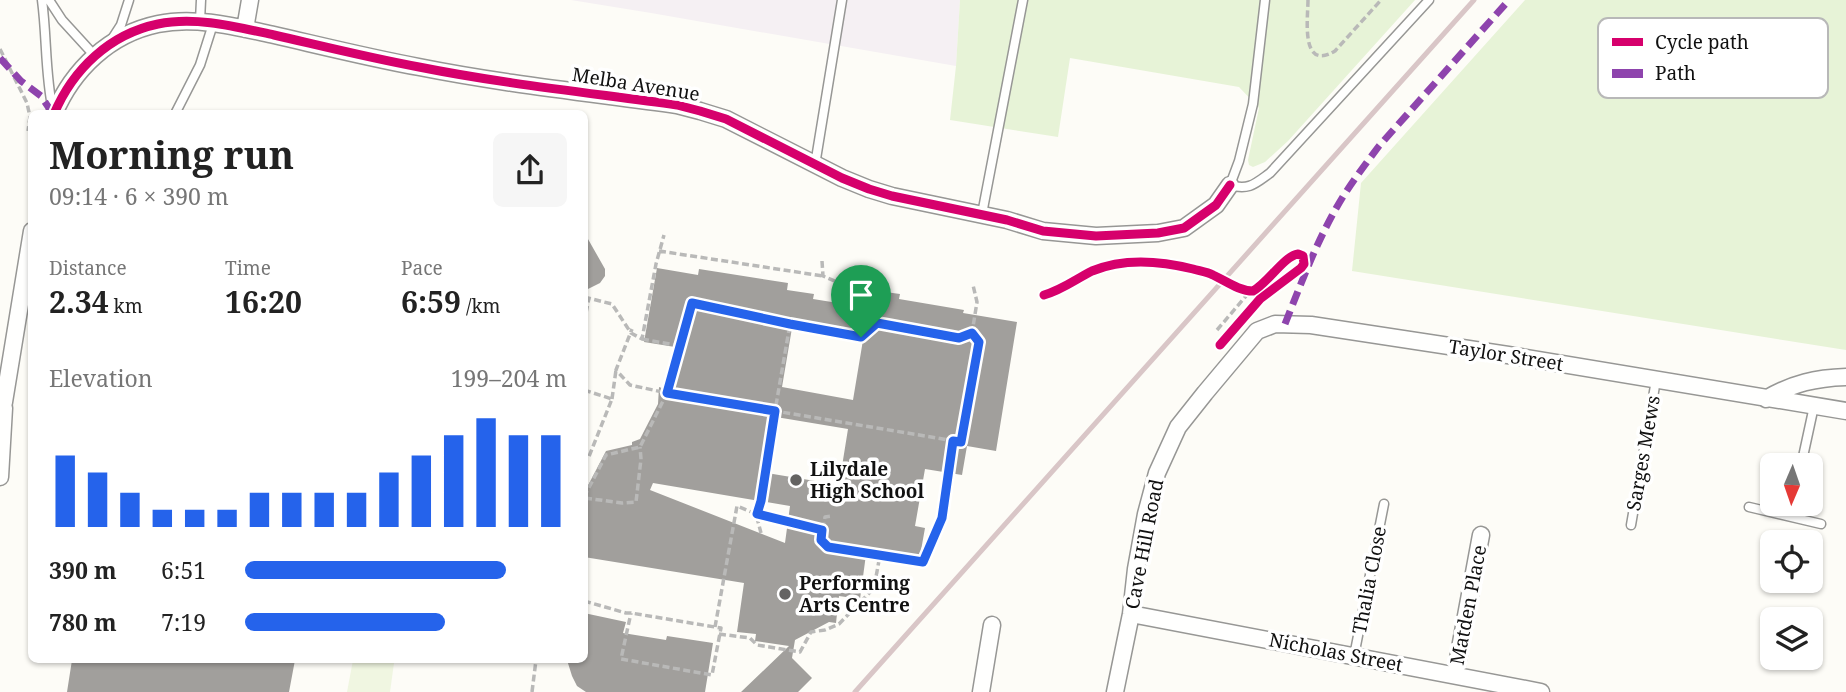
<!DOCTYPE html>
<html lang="en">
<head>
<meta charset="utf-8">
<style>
  body { margin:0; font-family:"Noto Serif",serif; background:#f6f6f6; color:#222; height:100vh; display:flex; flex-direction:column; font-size:26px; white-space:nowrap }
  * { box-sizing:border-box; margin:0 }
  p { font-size:23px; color:#767676 }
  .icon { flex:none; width:38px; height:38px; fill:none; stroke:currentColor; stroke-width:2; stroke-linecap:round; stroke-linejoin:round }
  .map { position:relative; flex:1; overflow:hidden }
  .side { position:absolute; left:28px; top:110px; width:560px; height:553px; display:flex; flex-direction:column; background:#fff; border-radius:10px; box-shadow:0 2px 5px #0004 }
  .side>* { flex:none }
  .needle { width:46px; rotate:182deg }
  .controls { position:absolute; left:1760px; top:453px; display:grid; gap:14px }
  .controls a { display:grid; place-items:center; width:63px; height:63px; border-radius:10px; background:#fff; box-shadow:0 2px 5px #0004; font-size:35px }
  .pin { position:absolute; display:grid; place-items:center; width:60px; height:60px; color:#fff; margin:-72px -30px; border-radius:50% 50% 50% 0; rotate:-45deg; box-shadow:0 0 7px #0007 }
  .pin .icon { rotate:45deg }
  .round { display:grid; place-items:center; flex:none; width:74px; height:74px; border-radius:10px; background:#f6f6f6 }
  .summary { display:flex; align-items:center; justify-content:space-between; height:119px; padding:0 21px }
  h1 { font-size:38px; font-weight:700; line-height:52px }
  .metrics { display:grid; grid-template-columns:repeat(3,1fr); gap:10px; height:119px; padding:7px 21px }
  .metrics div { display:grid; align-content:center }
  .metrics b { font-size:30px; font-weight:700 }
  .metrics small { font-size:19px; font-weight:400 }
  .metrics p { font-size:19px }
  .chart { height:196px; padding:14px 21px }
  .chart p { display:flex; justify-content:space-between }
  .chart svg { width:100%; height:126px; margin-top:7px; stroke:#2563eb; stroke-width:6 }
  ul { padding:0 21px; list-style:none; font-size:23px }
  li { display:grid; grid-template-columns:112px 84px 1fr; align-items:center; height:52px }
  li i { height:18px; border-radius:9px; background:#2563eb }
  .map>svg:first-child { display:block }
  .industrial { fill:#f5f0f3 }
  .green { fill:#e7f3d7 }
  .pitch { fill:#f0f6e1 }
  .building { fill:#a19f9c; fill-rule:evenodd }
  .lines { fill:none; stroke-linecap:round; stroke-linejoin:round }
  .lane-casing { stroke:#979795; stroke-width:11 }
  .street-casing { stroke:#979795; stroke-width:19 }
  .path { stroke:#b9b9b8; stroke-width:3.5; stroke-dasharray:7 3.5; stroke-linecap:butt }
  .lane { stroke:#fffffe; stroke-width:8 }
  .street { stroke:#fffffe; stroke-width:16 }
  .rail { stroke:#d9c6c7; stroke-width:5 }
  .quiet { stroke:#8e44ad; stroke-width:7; stroke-dasharray:14 7; stroke-linecap:butt }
  .cycleway-casing { stroke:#fff; stroke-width:13 }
  .cycleway { stroke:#d6006c; stroke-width:9 }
  .route-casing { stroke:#fff; stroke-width:14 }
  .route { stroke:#2563eb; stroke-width:9 }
  .poi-dot { fill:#646362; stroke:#fff; stroke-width:2.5 }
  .labels { text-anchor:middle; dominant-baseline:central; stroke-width:7; stroke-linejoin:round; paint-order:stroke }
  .street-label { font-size:19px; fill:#111; stroke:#fff }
  .poi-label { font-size:19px; font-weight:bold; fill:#111; stroke:#fff; text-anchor:start }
  .key { fill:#fff; stroke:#b8b8b8; stroke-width:2 }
  .key-label { font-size:19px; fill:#111 }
</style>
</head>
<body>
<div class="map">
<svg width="1846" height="692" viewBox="0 0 1846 692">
  <rect width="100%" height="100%" fill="#fdfcf7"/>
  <path class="industrial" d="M 571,0 L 960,0 L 956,66 L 651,13 Z"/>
  <path class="green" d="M 960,0 L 1415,0 L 1288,141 L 1265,162 L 1253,167 L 1249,165 L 1248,160 L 1259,108 L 1239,87 L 1070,58 L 1058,137 L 950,120 L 956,66 Z
    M 1525,0 L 1846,0 L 1846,350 L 1352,271 L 1361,183 Z"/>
  <path class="pitch" d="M 353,660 L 375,660 L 394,663 L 390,692 L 347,692 Z"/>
  <path class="building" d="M 584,232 L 605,269 L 605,276 L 600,283 L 584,291 Z
    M 657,268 L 698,275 L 699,269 L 788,283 L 787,290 L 814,294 L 813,299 L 869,308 L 871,294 L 877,295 L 878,291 L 900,294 L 899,299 L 964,310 L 963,313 L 1017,322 L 996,451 L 967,446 L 962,475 L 925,469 L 915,526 L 925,528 L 920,556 L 867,547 L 860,599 L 839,596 L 836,623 L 829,622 L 795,640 L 792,658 L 812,678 L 798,692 L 741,692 L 789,646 L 755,641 L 756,634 L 737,632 L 744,583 L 584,557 L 584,493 L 606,451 L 632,445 L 632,442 L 640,439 L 658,404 L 659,387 L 662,388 L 675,347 L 644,342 ZM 792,328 L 863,340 L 853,400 L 782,387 ZM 776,417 L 848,429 L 839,485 L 767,473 ZM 653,483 L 790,506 L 785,543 L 650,490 Z
    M 584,613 L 626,622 L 623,633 L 666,640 L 667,636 L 713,643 L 705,692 L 586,692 L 577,686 L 572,676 L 567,660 L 584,660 Z
    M 72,660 L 295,660 L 289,692 L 67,692 Z"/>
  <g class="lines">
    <defs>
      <path id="lane" d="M 42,0 C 47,37 45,75 53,111
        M 49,0 L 62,20 L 94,55
        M 1265,0 L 1253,104 L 1239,161 L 1230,185 C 1249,191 1256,183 1270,173 L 1429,0
        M 200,21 L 201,0
        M 112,39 L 121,25 L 129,0
        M 175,114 L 200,65 L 213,24
        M 815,165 L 842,0
        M 982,214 L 1023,0
        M 1801,466 L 1814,406
        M 1749,507 L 1821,524
        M 1789,516 L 1792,504
        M 1631,525 L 1656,380
        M 1354,656 L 1384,504"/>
      <path id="street" d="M 245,29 L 250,0
        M 54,114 C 73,69 110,34 158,24 C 196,16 237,27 274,35 C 322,46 370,58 419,67 C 504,84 591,93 677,105 L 700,111 L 726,119 L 842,178 L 869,189 L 892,196 L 1007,220 L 1043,231 L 1096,236 L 1158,233 L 1184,228 L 1216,205 L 1230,185
        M 1766,399 C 1793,383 1816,378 1846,377
        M 0,417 L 4,402 L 32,231
        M 0,477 L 4,408
        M 1131,614 L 1541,692
        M 1455,675 L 1481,535
        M 981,692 L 992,625
        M 1115,692 L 1131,614 L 1136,569 L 1146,514 L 1157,473 L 1178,427 L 1205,393 L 1257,331 L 1275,324 L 1311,325 L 1508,355 L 1846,411"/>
    </defs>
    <use href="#lane" class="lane-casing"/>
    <use href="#street" class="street-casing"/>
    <path class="path" d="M 1308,0 C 1308,18 1300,72 1335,51 L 1381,0
      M 0,49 L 27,103 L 30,117 L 28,131
      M 659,251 L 823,276
      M 822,261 L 823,276 L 853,289 L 865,301 L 865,317 L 862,334
      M 584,297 L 612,304 L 631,333 L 642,339 L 656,264 L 664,235
      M 584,323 L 589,298
      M 790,324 L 861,337 L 877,323 L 959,338 L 972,333 L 977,302 L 973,285
      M 1217,330 L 1246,296
      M 642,339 L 680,346 L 667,393 L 775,411 L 761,501 L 756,514 L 761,533
      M 680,346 L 692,303 L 790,324 L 775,411 L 961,442 L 979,342 L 972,333
      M 584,390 L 612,399 L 588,459
      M 612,399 L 616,370
      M 584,497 L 606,455 L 640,447 L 667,393 L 630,385 L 616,370 L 632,329
      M 585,498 L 622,503 L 636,502 L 641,459 L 640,447
      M 880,555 L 923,562 L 942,518 L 953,441
      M 584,601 L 626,613 L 631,613 L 721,628 L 712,675 L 621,659 L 631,613
      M 715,627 L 737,506 L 756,514 L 822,530
      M 719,634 L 750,638 L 757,645 L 800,652 L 811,632 L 825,630 L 839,624 L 874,588 L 880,555 L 828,547 L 821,540 L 825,517 L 832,516
      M 532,692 L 536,660"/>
    <use href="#lane" class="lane"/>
    <use href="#street" class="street"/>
    <path class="rail" d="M 855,692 L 1474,0"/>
    <path class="quiet" d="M 0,58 L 21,81 L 41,96 L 53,114
      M 1285,324 C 1302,281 1319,235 1344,195 C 1355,178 1367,162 1379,146 L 1509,0"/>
    <defs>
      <path id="cycleway" d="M 54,114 C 73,69 110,34 158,24 C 196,16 237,27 274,35 C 322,46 370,58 419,67 C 504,84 591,93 677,105 L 700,111 L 726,119 L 842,178 L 869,189 L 892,196 L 1007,220 L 1043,231 L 1096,236 L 1158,233 L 1184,228 L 1216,205 L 1230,185
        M 1044,295 C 1062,290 1076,279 1092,271 C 1123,258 1161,261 1193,269 C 1200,271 1207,272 1213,275 C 1226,281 1239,291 1253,291 C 1268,283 1284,256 1298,254 L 1303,256 L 1304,264 L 1301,268 L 1260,299 L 1220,345"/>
    </defs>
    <use href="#cycleway" class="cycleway-casing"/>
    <use href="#cycleway" class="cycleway"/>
  </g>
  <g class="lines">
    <defs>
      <path id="route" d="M 692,303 L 790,324 L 861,337 L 877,323 L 959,338 L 972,333 L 979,342 L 961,442 L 953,441 L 942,518 L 923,562 L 828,547 L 821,540 L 822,530 L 757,514 L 761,501 L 775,411 L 667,393 Z"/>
    </defs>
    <use href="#route" class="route-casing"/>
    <use href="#route" class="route"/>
  </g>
  <g class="poi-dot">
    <circle cx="796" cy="480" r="7"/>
    <circle cx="785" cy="594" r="7"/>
  </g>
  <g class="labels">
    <g class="street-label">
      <text transform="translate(636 84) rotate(9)">Melba Avenue</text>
      <text transform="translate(1506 355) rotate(9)">Taylor Street</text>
      <text transform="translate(1643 453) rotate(-80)">Sarges Mews</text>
      <text transform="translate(1144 544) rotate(-79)">Cave Hill Road</text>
      <text transform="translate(1369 580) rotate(-79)">Thalia Close</text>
      <text transform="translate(1468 605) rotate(-79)">Matden Place</text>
      <text transform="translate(1336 652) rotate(11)">Nicholas Street</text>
    </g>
    <g class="poi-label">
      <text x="810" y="469">Lilydale<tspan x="810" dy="22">High School</tspan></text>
      <text x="799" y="583">Performing<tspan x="799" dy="22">Arts Centre</tspan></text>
    </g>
  </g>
  <rect x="1598" y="18" width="230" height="80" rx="10" class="key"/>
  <rect x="1612" y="38" width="31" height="8" fill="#d6006c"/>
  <rect x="1612" y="69" width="31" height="9" fill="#8e44ad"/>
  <g class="key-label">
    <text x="1655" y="49">Cycle path</text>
    <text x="1655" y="80">Path</text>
  </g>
</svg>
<div class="controls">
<a><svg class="needle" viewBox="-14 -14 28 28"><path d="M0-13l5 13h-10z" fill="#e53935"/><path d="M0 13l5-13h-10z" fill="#767676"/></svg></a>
<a><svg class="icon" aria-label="locate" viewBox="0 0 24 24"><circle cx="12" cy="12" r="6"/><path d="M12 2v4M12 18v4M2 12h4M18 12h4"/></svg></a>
<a><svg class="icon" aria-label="layers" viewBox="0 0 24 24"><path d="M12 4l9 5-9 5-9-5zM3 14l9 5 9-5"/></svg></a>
</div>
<div class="pin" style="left:861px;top:337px;background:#1e9e55"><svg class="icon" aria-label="arrive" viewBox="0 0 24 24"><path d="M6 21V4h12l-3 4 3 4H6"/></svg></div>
<section class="side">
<div class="summary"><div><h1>Morning run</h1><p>09:14 · 6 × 390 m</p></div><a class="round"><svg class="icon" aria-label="share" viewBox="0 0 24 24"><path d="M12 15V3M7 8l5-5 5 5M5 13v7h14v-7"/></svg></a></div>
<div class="metrics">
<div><p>Distance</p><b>2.34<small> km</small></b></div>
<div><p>Time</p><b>16:20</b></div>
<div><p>Pace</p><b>6:59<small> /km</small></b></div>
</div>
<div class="chart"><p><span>Elevation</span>199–204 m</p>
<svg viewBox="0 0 160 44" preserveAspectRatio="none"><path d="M5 44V19M15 44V25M25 44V32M35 44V38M45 44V38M55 44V38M65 44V32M75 44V32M85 44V32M95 44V32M105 44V25M115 44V19M125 44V12M135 44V6M145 44V12M155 44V12"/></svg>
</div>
<ul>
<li><b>390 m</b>6:51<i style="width:81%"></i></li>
<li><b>780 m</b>7:19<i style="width:62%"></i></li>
</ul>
</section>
</div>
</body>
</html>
